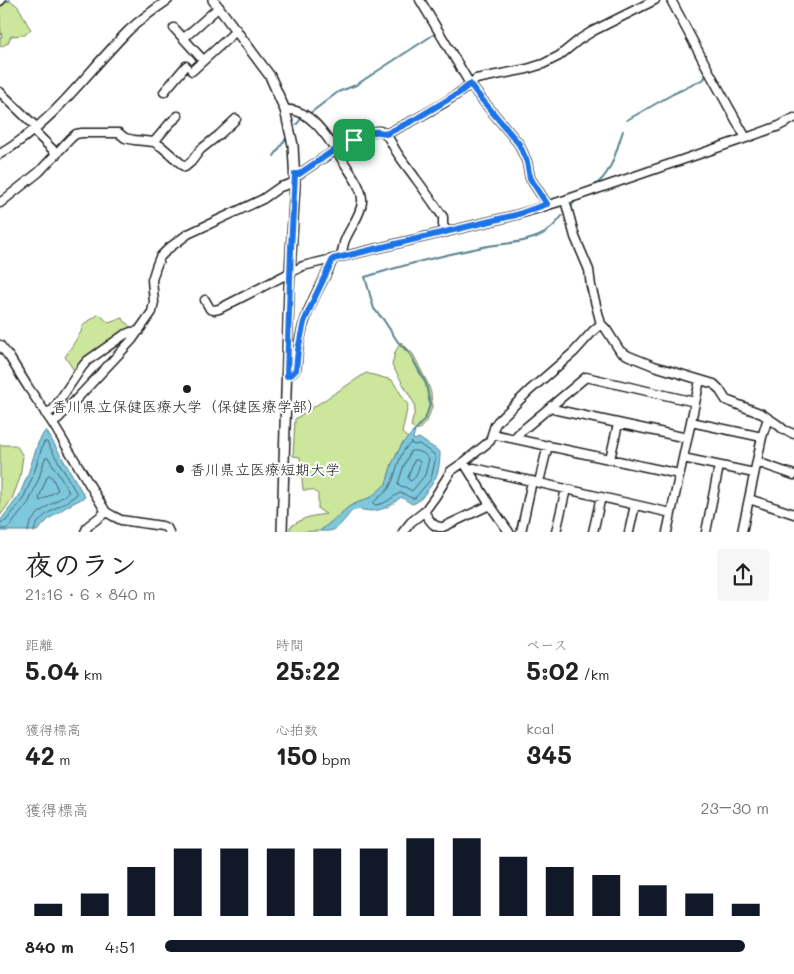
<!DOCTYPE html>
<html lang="ja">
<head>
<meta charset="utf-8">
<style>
  body { margin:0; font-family:Mali,"Klee One",sans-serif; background:#f6f6f6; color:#222; height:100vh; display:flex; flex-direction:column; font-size:19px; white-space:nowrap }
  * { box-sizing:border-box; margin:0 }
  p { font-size:16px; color:#767676 }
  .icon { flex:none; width:28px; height:28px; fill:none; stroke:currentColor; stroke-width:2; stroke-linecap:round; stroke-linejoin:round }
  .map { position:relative; height:532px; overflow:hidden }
  .details { display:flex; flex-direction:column; background:#fff; flex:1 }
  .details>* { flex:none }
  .pin { position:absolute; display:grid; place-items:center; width:42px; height:42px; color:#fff; margin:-21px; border-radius:10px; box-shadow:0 2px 8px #0006 }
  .round { display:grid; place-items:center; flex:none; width:52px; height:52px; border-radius:5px; background:#f6f6f6 }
  .summary { display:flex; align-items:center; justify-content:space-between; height:85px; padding:0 25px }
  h1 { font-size:28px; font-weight:700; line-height:38px }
  .stats { display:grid; grid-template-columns:repeat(3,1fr); gap:8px; height:85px; padding:5px 25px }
  .stats div { display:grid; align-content:center }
  .stats b { font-size:25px; font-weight:700 }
  .stats small { font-size:14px; font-weight:400 }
  .stats p { font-size:14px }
  .chart { height:140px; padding:10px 25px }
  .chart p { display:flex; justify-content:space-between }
  .chart svg { width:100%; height:90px; margin-top:5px; stroke:#111827; stroke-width:6 }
  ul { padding:0 25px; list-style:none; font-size:16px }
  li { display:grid; grid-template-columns:80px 60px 1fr; align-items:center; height:38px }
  li i { height:12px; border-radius:6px; background:#111827 }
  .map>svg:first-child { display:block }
  .green { fill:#cce69c; stroke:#74815c }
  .water { fill:#7ec8de; stroke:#578390 }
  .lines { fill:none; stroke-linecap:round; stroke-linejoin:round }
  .shore { stroke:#43616a; stroke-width:1 }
  .stream { stroke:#578390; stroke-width:2 }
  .minor-casing { stroke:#1c1c1c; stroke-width:11 }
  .major-casing { stroke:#1c1c1c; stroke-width:12 }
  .minor { stroke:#fff; stroke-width:8 }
  .major { stroke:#fff; stroke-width:9 }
  .route-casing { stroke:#fff; stroke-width:10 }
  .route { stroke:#1a73e8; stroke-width:6 }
  .poi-dot { fill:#1c1c1c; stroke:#fff; stroke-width:2 }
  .labels { text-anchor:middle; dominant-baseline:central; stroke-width:4; stroke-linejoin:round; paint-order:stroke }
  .poi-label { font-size:15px; fill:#1c1c1c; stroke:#fff }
</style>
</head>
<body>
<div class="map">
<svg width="794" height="532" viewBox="0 0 794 532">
  <rect width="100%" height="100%" fill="#fff"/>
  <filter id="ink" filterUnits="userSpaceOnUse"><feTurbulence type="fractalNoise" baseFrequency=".02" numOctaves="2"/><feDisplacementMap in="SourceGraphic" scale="10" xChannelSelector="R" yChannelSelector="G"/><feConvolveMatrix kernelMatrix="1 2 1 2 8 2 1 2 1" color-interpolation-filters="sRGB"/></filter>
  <g filter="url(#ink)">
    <path class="green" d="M 4,1 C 6,1 9,1 12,2 C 22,6 24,22 31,29 L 25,35 L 11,36 L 8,43 L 0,47 L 0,38 L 2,37 L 0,26 L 0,3 Z
      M 99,314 L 109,323 L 122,318 L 132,329 L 119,347 L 114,345 L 75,372 L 65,357 L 81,332 L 83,325 Z
      M 401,342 L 413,354 L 428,384 L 431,393 L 432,407 L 428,419 L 418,431 L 411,426 L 415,410 L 414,403 L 392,365 L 395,352 Z
      M 366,373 L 392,380 L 408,405 L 402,433 L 408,438 L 402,444 L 392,464 L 386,484 L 381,490 L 371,497 L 350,506 L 320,531 L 290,532 L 290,527 C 306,516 308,517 326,514 L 318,509 L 318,494 L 313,490 L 303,490 L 300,457 L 293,456 L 295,419 Z
      M 0,445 L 16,445 L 23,456 L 20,478 L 12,499 L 0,516 Z"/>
    <path class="water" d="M 46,430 L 85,497 L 66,507 L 49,519 L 37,531 L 0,531 L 0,521 L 19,496 L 28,474 L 38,443 L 43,434 Z
      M 413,432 L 415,433 L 413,437 L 414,440 L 419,438 L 440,452 C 440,469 437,479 426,492 C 422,498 419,502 412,504 L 401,497 C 392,505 384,510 372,511 C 366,511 358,508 352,511 C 350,513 348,515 347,517 C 336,529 336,532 320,531 L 350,506 L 371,497 L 386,484 L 392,464 L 402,444 Z"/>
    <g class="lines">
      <path class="shore" d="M 411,443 L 414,445 L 419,444 L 435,455 L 435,461 L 431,479 L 415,498 C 409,499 406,493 400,493 C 390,498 387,504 375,505 L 373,503 C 378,497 387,493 390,486 C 397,474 398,451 411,443 Z
        M 411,451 C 418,450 425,453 429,459 L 425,475 L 412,491 L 405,487 L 399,486 L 398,484 L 403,468 Z
        M 415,460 L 418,460 L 420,462 C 418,469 418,478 410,481 L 408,478 Z
        M 49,475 L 52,477 L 58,490 L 40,501 L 39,498 L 47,477 Z
        M 0,523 L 6,521 L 23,499 L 33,476 L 43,444 L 44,442 L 47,442 L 77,494 C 66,505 36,514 34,532
        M 0,529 L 6,529 L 10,526 L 29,502 L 39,478 L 45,458 L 48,457 L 69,492 C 56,503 29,513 28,532"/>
      <path class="stream" d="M 0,5 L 9,0
        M 309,114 L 338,92 L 356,85 L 436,33
        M 627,120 L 673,94 L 704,79 L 706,75 L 667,1
        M 297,124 L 300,120 L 304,118
        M 274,156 L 287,137
        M 586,189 C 590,187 596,185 600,181 C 613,169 617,147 623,131
        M 570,208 L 576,200
        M 414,432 L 426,417 L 430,404 L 426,384 L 410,354 L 398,342 L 383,319 L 374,309 L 365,277 C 404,265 443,255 483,247 C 502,243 522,244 539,236 C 548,232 556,224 562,216"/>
      <defs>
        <path id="minor" d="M 420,0 L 470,84 L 479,96 L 519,144 L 527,162 L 530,178 L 547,204
          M 671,0 L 712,77 L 746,138
          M 0,1 L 1,0
          M 174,28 L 203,60
          M 184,38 L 219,7
          M 192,71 L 237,30
          M 0,92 L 37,128
          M 164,92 L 186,66
          M 285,110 C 312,107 332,145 345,164 C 352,175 363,189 362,202 C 361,215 351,226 346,238 C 343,243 343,250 341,256
          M 34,131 L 57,154
          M 386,134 L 414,120 L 444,103 L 459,93 L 476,79 L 527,69 L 543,64 L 559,56 L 580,39 L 593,31 L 655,0
          M 154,142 L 170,123 L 178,116
          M 0,154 C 52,124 87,72 129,30 C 141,19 155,9 168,0
          M 295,174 L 299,174 C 312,165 367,128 380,131 C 388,133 392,145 396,151 C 402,161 410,170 416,179 C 426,192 434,204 443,217 L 443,225 L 447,232
          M 565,200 L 575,237 L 589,270 L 591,286 L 601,324 L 606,329 L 620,351 L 629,356 L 654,366 L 714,384 L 719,389 L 726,400 L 762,414 L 777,424 L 784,430 L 794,434
          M 0,203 L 39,172 L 71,138 L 76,134 L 82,133 L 119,133 L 125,138 L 134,140 L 154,142 L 162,147 L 185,167 L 191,162 L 200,150 L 220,134 L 236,119
          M 205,300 L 210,309 L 214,310 L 219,309 L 303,266 L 516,215 L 565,200 L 746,138 L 779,126 L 794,118
          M 0,345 L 10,358 L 28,387 L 53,424 L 106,512 L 113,516 L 121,520 L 162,526 L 167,528 L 169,532
          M 287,375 C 297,373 297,367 297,358 C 299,337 305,316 314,298 C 320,285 328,272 333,259
          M 551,406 L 557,410 L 687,438
          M 45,413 L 53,410 L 82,367 L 87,361 L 124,335 L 131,332 L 139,331
          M 691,422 L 762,437
          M 53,424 L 132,340 L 152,312 L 154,302 L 152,280 L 156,267 L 160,257 L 169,248 L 188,234 L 263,199 L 280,187 L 290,184 L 295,184
          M 492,434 L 679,474
          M 516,439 L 518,434 L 586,377 L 695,402
          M 683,458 L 754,473
          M 610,459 L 618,424
          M 757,462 L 794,475
          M 466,466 L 490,505 L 509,532
          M 468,469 L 474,468 L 671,513
          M 539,482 L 548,445
          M 749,499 L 794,514
          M 424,512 C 430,520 433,528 443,527 L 490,505
          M 85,532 L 88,526 L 106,512
          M 403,532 L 411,522 L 424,512 L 435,497 L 451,471 L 464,462 L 490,441 L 495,425 L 498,421 L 530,390 L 574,352 L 593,331 L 601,324
          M 521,532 L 532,481
          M 556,532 L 566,489
          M 593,532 L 601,497
          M 629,532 L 635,505
          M 667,532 L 700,380
          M 706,532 L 719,466
          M 742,532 L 762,437 L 768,418"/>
        <path id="major" d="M 213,0 L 270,76 L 285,110 L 293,145 L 295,184 L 289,289 L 282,532"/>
      </defs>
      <use href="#minor" class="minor-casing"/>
      <use href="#major" class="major-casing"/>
      <use href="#minor" class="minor"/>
      <use href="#major" class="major"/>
    </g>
  </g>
  <g class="lines" filter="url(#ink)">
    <defs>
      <path id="route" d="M 470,84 L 479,96 L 519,144 L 527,162 L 530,178 L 547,204 L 516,215 L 333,259 L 314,299 L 304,322 L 298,350 L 296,370 L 292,374 L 287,376 L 291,248 L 295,174 L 299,174 L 330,153 L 370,133 C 376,131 380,131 386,134 L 414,120 L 459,93 Z"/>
    </defs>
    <use href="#route" class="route-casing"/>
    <use href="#route" class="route"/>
  </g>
  <g class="poi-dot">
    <circle cx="187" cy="389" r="5"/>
    <circle cx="180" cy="469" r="5"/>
  </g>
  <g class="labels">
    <g class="poi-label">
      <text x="187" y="406">香川県立保健医療大学（保健医療学部）</text>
      <text x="190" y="469" text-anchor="start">香川県立医療短期大学</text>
    </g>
  </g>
</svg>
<div class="pin" style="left:354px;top:140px;background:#1e9e55"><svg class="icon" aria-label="arrive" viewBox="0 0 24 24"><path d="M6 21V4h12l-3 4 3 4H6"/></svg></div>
</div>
<section class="details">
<div class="summary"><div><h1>夜のラン</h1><p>21:16 · 6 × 840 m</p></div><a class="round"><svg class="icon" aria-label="share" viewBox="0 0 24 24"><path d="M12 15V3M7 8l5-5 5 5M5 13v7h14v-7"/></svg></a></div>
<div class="stats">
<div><p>距離</p><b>5.04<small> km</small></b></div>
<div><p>時間</p><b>25:22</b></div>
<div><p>ペース</p><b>5:02<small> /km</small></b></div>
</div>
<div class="stats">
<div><p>獲得標高</p><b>42<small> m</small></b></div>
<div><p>心拍数</p><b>150<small> bpm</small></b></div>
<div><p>kcal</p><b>345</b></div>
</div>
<div class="chart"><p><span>獲得標高</span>23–30 m</p>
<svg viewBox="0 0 160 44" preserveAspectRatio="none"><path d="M5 44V38M15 44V33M25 44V20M35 44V11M45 44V11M55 44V11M65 44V11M75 44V11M85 44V6M95 44V6M105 44V15M115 44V20M125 44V24M135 44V29M145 44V33M155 44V38"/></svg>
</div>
<ul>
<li><b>840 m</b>4:51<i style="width:96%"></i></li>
</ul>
</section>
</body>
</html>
